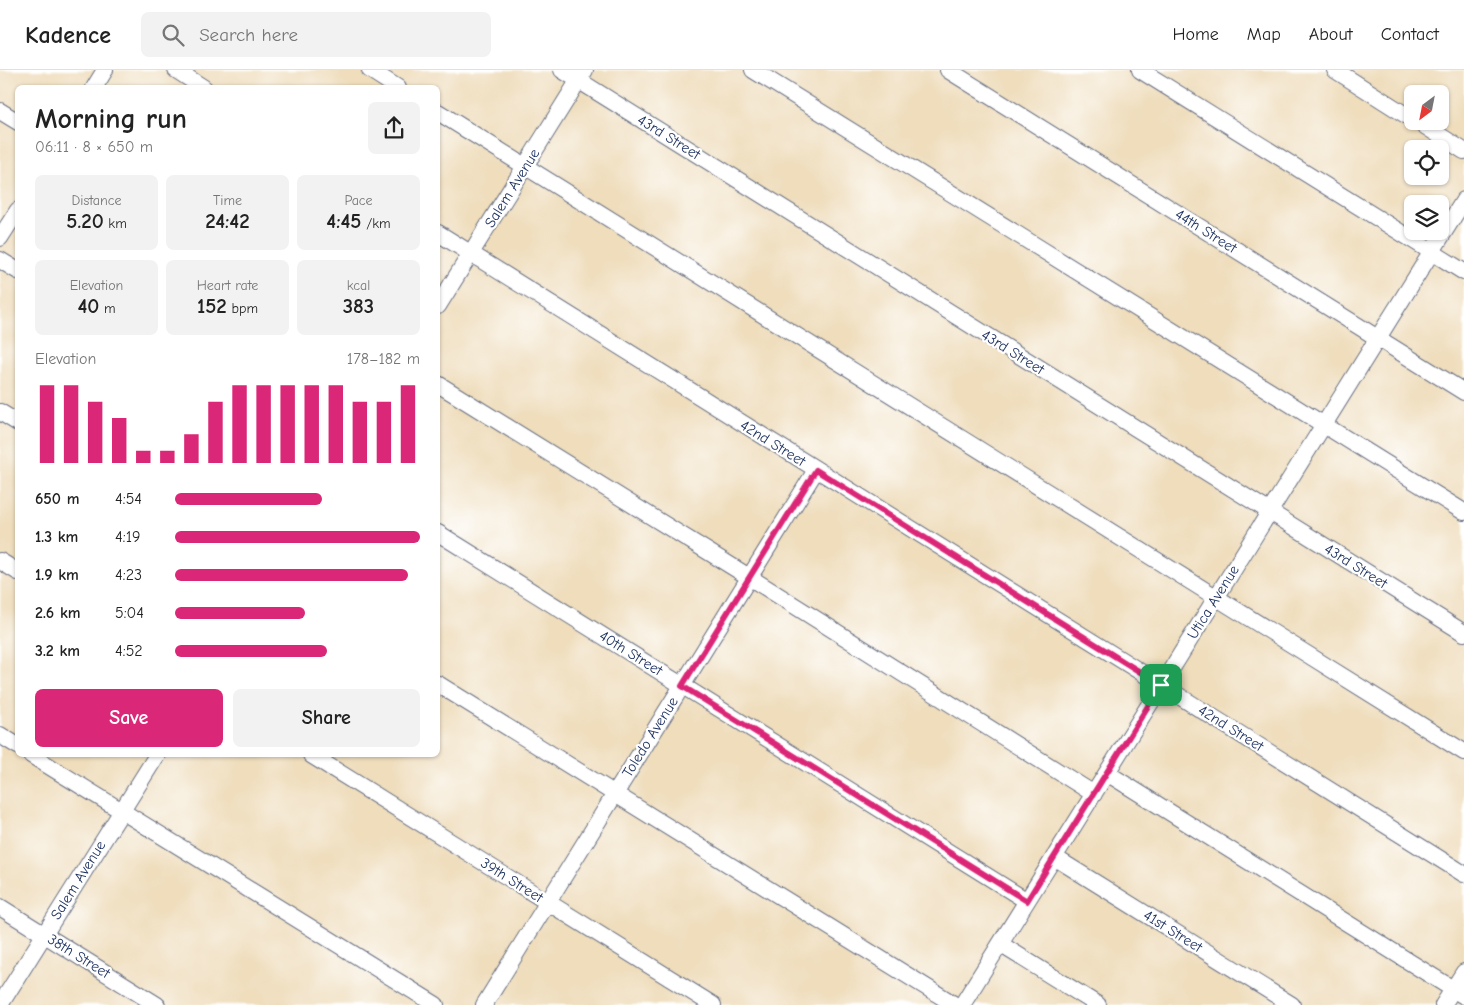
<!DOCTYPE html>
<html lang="en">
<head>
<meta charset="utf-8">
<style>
  body { margin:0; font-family:"Comic Neue",sans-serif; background:#f2f2f2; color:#222; height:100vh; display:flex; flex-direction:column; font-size:19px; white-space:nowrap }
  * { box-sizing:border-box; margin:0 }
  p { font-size:16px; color:#767676 }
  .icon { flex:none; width:28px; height:28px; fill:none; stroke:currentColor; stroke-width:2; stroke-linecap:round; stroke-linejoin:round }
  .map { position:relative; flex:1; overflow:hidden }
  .sheet { position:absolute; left:15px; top:15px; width:425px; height:672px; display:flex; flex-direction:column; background:#fff; border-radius:8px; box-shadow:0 1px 4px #0004 }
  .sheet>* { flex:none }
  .needle { width:32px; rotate:212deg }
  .controls { position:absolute; left:1404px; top:15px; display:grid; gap:10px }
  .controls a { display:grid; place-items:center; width:45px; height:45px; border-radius:8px; background:#fff; box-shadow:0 1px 4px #0004; font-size:25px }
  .pin { position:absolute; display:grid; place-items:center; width:42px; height:42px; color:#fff; margin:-21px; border-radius:10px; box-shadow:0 2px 8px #0006 }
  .round { display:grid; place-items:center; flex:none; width:52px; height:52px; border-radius:8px; background:#f2f2f2 }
  .head { display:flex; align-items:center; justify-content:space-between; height:85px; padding:0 20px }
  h1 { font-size:28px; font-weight:800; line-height:38px }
  .metrics { display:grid; grid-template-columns:repeat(3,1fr); gap:8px; height:85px; padding:5px 20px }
  .metrics div { display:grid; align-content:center; border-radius:8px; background:#f2f2f2; text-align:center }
  .metrics b { font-size:21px; font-weight:800 }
  .metrics small { font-size:14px; font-weight:400 }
  .metrics p { font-size:14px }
  .chart { height:140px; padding:10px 20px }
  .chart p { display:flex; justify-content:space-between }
  .chart svg { width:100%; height:90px; margin-top:5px; stroke:#db2777; stroke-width:6 }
  .button { display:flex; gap:10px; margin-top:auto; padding:10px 20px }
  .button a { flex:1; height:58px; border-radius:8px; background:#db2777; color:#fff; font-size:20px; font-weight:800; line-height:58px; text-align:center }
  .button a+a { background:#f2f2f2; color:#222 }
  ul { padding:0 20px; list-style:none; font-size:16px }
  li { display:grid; grid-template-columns:80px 60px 1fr; align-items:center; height:38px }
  li i { height:12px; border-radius:6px; background:#db2777 }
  header { display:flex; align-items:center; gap:30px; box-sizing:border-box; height:70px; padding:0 25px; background:#fff; border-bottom:1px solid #e0e0e0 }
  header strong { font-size:24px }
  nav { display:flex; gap:28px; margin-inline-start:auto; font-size:18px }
  .search { width:350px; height:45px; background:#f2f2f2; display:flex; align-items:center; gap:12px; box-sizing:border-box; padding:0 18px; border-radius:8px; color:#767676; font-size:19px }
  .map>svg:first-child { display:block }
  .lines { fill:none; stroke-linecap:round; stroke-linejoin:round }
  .minor-casing { stroke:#656c7f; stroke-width:18 }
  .minor { stroke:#fff; stroke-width:16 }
  .route-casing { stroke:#fff; stroke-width:10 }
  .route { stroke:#db2777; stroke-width:6 }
  .labels { text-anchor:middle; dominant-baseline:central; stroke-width:4.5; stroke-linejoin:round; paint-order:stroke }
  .street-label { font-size:15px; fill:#1b2f5e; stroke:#fff }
</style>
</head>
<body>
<header>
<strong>Kadence</strong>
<div class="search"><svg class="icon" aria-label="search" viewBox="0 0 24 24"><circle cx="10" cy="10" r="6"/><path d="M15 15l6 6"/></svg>Search here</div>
<nav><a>Home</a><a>Map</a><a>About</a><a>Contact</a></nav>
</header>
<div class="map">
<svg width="1464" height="935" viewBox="0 0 1464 935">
  <rect width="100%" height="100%" fill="#fff"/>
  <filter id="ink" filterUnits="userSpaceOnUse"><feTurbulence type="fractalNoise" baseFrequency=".02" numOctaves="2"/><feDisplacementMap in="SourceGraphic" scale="10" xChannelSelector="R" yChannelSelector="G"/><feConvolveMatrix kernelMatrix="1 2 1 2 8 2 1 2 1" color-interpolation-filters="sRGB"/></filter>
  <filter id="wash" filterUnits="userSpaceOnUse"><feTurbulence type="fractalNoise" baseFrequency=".0096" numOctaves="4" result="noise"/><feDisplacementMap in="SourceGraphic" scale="20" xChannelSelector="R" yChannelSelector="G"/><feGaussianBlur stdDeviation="1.12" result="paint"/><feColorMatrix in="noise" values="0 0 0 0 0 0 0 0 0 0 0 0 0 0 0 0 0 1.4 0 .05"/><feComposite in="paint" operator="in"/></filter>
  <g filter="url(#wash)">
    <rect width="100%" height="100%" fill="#efddbc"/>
  </g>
  <g filter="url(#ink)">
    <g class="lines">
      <defs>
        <path id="minor" d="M 176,0 L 204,18
          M 370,0 L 398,18
          M 562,0 L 1464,563
          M 753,0 L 1464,442
          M 948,0 L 1464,322
          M 1140,0 L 1464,202
          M 1335,0 L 1412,49
          M 94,18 L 105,0
          M 0,41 L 18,52
          M 438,42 L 1464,682
          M 1417,51 L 1464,81
          M 438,163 L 1464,804
          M 0,168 L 18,140
          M 0,190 L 18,201
          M 438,236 L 585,0
          M 438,314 L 749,507 L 1094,724
          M 0,342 L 18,353
          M 438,463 L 1027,831
          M 0,491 L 18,502
          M 438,614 L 955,935
          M 0,665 L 18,676
          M 31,685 L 436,935
          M 311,685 L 713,935
          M 1107,703 L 1464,926
          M 1054,787 L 1292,935
          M 0,837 L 157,935
          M 1000,874 L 1098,935
          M 0,935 L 157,685
          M 484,935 L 816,400
          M 962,935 L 1464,130
          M 1443,935 L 1464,902"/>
      </defs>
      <use href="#minor" class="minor-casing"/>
      <use href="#minor" class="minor"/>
    </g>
  </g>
  <g class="lines" filter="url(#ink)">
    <defs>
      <path id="route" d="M 816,400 L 1161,615 L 1027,831 L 682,616 Z"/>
    </defs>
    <use href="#route" class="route-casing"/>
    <use href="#route" class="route"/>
  </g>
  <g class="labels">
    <g class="street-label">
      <text transform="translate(669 67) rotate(32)">43rd Street</text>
      <text transform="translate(512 118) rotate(-58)">Salem Avenue</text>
      <text transform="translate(1206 161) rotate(32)">44th Street</text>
      <text transform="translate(1013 282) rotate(32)">43rd Street</text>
      <text transform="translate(773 373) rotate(32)">42nd Street</text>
      <text transform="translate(1356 496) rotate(32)">43rd Street</text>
      <text transform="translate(1213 532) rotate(-58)">Utica Avenue</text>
      <text transform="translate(631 583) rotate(32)">40th Street</text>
      <text transform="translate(1231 658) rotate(32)">42nd Street</text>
      <text transform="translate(650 667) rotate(-58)">Toledo Avenue</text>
      <text transform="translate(78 810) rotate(-58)">Salem Avenue</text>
      <text transform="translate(512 810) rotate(32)">39th Street</text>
      <text transform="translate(1173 861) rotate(32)">41st Street</text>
      <text transform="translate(79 886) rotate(32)">38th Street</text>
    </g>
  </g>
</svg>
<div class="controls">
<a><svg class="needle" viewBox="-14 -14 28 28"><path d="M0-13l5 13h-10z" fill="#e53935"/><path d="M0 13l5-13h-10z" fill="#767676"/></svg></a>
<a><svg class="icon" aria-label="locate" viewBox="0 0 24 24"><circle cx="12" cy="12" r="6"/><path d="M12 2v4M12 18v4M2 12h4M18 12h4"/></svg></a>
<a><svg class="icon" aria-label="layers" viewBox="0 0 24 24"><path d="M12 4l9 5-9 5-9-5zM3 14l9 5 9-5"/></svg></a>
</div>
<div class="pin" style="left:1161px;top:615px;background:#1e9e55"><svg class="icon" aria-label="arrive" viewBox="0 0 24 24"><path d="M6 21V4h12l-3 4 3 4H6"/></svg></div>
<section class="sheet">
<div class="head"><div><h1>Morning run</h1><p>06:11 · 8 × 650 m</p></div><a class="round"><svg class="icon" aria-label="share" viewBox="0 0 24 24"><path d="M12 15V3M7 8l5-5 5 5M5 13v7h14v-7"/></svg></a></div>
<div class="metrics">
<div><p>Distance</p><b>5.20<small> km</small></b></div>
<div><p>Time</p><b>24:42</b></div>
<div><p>Pace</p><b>4:45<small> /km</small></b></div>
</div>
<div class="metrics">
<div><p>Elevation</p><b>40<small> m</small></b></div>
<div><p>Heart rate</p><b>152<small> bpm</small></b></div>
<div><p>kcal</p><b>383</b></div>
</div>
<div class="chart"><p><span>Elevation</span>178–182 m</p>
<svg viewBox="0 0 160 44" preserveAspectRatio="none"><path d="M5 44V6M15 44V6M25 44V14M35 44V22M45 44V38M55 44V38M65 44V30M75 44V14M85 44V6M95 44V6M105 44V6M115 44V6M125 44V6M135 44V14M145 44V14M155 44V6"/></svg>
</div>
<ul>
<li><b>650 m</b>4:54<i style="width:60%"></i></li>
<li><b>1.3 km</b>4:19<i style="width:100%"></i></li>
<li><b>1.9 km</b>4:23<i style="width:95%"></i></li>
<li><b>2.6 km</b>5:04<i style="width:53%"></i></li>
<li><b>3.2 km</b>4:52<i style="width:62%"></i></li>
</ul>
<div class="button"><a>Save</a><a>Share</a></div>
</section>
</div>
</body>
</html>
